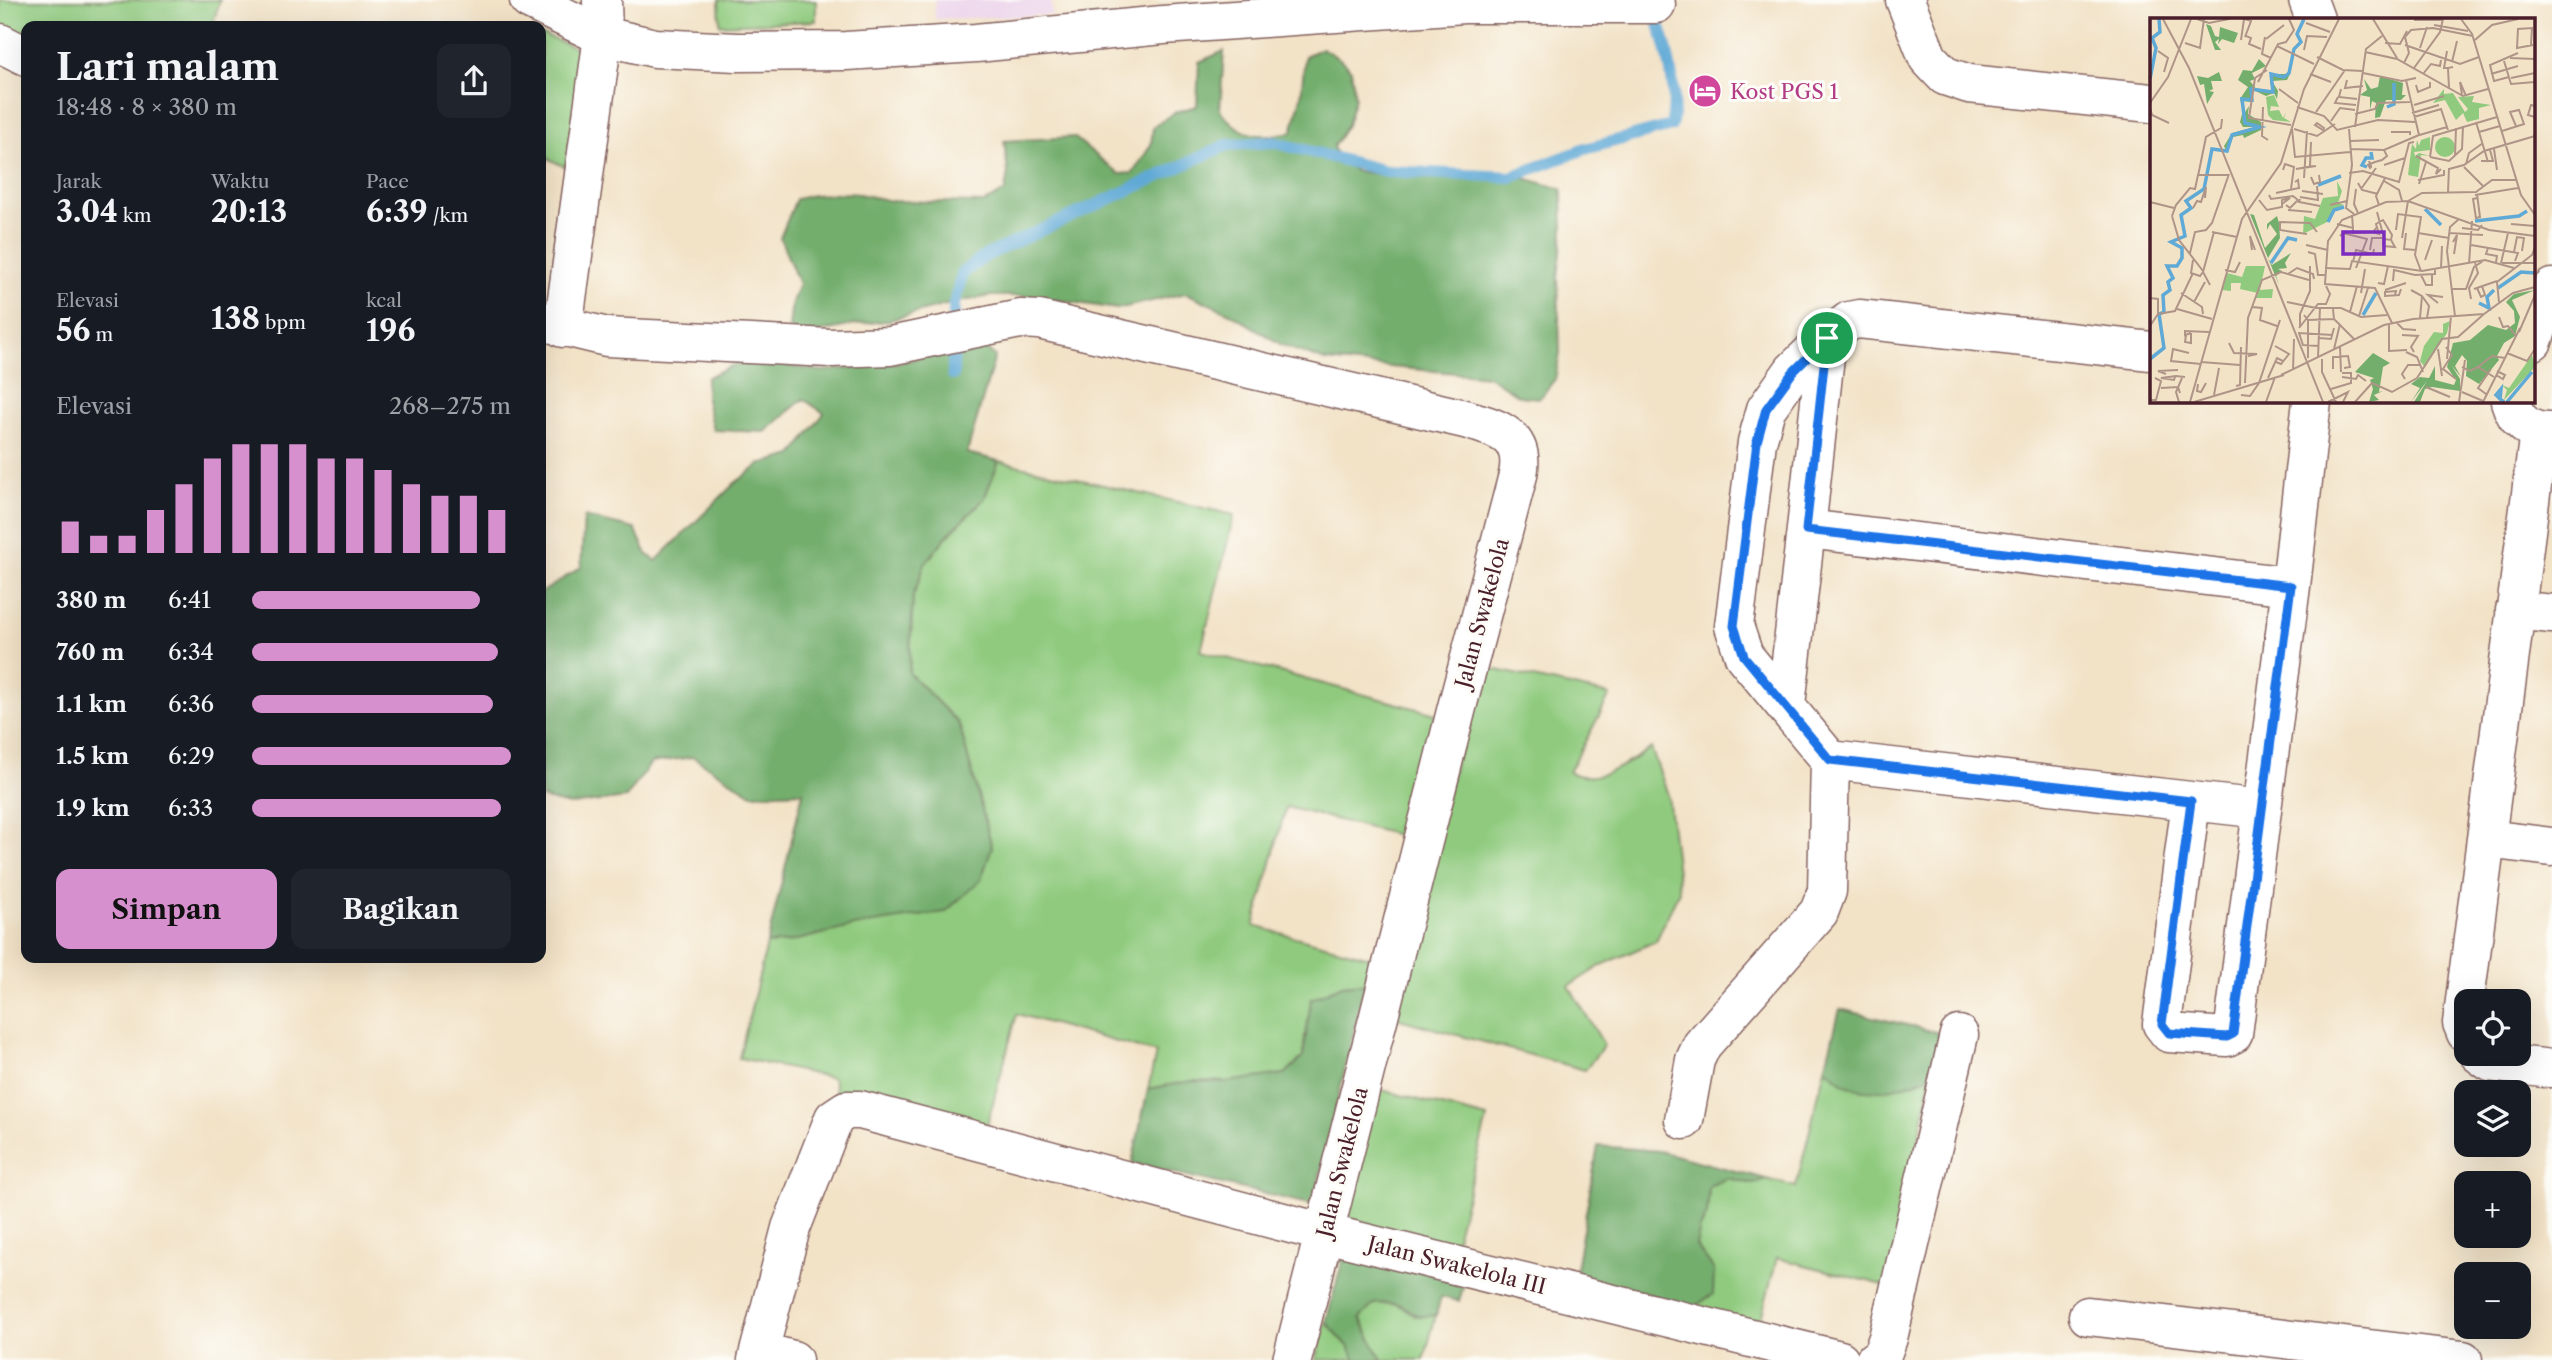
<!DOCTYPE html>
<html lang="id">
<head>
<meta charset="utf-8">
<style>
  body { margin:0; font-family:"Libre Caslon Text",serif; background:#20242c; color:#f1f3f6; height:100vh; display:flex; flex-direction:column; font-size:26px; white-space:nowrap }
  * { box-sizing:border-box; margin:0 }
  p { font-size:23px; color:#9ea1a6 }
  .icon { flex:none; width:38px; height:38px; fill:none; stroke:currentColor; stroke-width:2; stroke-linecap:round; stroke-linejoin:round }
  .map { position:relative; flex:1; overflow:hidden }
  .details { position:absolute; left:21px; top:21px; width:525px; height:942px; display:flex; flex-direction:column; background:#171b24; border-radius:14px; box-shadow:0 7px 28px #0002 }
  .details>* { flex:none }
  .controls { position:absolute; left:2454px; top:989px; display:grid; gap:14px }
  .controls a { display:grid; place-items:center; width:77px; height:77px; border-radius:14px; background:#171b24; box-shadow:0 7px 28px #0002; font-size:35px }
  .pin { position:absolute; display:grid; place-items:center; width:60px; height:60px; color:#fff; margin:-30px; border:4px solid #fff; border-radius:50%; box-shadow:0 2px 7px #0007 }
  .round { display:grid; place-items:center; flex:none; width:74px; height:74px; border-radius:14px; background:#20242c }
  .head { display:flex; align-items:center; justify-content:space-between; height:119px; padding:0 35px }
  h1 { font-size:38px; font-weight:700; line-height:52px }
  .figures { display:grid; grid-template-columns:repeat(3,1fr); gap:10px; height:119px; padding:7px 35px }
  .figures div { display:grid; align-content:center }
  .figures b { font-size:30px; font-weight:700 }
  .figures small { font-size:19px; font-weight:400 }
  .figures p { font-size:19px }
  .chart { height:196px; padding:14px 35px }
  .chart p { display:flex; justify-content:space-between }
  .chart svg { width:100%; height:126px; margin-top:7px; stroke:#d690ce; stroke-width:6 }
  .primary-button { display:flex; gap:14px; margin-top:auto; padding:14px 35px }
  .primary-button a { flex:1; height:80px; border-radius:14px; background:#d690ce; color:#111; font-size:28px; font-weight:700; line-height:80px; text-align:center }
  .primary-button a+a { background:#20242c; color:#f1f3f6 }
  ul { padding:0 35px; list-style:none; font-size:23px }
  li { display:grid; grid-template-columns:112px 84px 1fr; align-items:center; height:52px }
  li i { height:18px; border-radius:9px; background:#d690ce }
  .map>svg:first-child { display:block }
  .built { fill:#ebd1eb }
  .green { fill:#8fca7e; stroke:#6c7454; stroke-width:2 }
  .forest { fill:#73ae6d; stroke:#5e664c; stroke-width:2 }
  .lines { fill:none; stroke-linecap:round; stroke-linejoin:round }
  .stream { stroke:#5ea9d6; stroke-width:12 }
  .street-casing { stroke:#856361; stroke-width:41 }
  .street { stroke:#fff; stroke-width:38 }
  .route-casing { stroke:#fff; stroke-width:14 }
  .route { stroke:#1a73e8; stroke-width:9 }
  .labels { text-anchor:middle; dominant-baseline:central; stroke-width:6; stroke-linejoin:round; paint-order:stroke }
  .hotel-label { font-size:21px; fill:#b23c85; stroke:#fdfcf7; text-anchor:start }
  .street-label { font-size:21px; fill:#4a1f2b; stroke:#fdfcf7 }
  .inset-river { fill:none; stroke:#5ea9d6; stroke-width:3.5 }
  .inset-road { fill:none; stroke:#af9488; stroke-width:2 }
  .view { fill:#7b2cbf; fill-opacity:0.15; stroke:#7b2cbf; stroke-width:3.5 }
  .inset-edge { fill:none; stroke:#4a1f2b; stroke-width:3.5 }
</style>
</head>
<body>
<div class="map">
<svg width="2552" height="1360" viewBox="0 0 2552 1360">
  <rect width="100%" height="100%" fill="#fdfcf7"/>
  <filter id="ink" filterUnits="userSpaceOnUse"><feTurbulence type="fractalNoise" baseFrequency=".0143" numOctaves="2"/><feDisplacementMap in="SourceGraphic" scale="14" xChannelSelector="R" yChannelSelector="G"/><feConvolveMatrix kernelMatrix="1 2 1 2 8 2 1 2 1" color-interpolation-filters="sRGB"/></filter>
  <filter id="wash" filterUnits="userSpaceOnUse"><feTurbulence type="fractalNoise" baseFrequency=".00686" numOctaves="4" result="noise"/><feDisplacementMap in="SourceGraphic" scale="28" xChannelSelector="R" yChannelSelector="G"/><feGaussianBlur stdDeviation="1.57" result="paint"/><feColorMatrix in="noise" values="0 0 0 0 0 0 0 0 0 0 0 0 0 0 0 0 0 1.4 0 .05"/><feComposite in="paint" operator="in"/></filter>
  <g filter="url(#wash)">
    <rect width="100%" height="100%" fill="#f2e2c6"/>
    <path class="built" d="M 935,0 L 1051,0 L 1052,15 L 935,19 Z"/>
    <path class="green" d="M 0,0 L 220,0 L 212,26 L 26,26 L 26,40 L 0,28 Z
      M 719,0 L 816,0 L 816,21 L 720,25 Z
      M 541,34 L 579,49 L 585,66 L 565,167 L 541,155 Z
      M 999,461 L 1234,515 L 1201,651 L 1436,714 L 1402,836 L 1286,807 L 1254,926 L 1370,957 L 1365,983 L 1342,985 L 1305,1035 L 1303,1057 L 1285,1074 L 1226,1082 L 1191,1081 L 1148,1089 L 1156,1053 L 1017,1014 L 987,1125 L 836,1093 L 833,1078 L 739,1058 L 767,944 L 789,942 L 854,926 L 992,847 L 959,724 L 909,673 L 913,596 L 925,564 L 946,537 L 984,499 Z
      M 1479,666 L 1610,695 L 1569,772 C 1597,786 1628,763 1651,748 L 1668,795 L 1679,891 L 1656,941 L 1602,965 L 1569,986 L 1604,1045 L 1585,1070 L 1392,1017 Z
      M 1825,1068 L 1849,1086 L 1866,1089 L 1932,1075 L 1887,1286 L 1777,1258 L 1759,1326 L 1694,1307 L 1714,1270 L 1696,1246 L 1700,1228 L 1707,1214 L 1709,1185 L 1728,1178 L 1753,1184 L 1766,1179 L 1796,1187 Z
      M 1378,1089 L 1487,1118 L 1451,1258 L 1345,1220 Z
      M 1396,1303 L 1415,1316 L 1436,1315 L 1424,1360 L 1382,1360 L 1360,1317 L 1374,1304 Z
      M 1326,1322 L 1349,1347 L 1356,1360 L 1316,1360 Z"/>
    <path class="forest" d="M 1322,48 L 1340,59 L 1351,70 L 1355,97 L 1347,125 L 1333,147 L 1338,157 L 1355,171 L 1386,175 L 1507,173 L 1562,189 L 1563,232 L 1558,278 L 1560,353 L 1555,379 L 1540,398 L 1519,396 L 1488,376 L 1325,361 L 1282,345 L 1230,313 L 1186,293 L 1117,309 L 1031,296 L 991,296 L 957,302 L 886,321 L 853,325 L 806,335 L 789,328 L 792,302 L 799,284 L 780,238 L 796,199 L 813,195 L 854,193 L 892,201 L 984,203 L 1005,191 L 1008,172 L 1004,141 L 1074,137 L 1119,174 L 1133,173 L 1151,145 L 1153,127 L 1175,112 L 1197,106 L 1199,62 L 1224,51 L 1220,110 C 1240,137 1260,139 1292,132 L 1301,97 L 1305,56 Z
      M 970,345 L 987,349 L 995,356 L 967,453 L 999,461 L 984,499 L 946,537 L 925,564 L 913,596 L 909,673 L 959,724 L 992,847 L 981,880 L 945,912 L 854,926 L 789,942 L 767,944 L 803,792 L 752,794 L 693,757 L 651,763 L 626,798 L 569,805 L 541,798 L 541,593 L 581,567 L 584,517 L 635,529 L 647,554 L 656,561 L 735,483 L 761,464 L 793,455 L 824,413 L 803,399 L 765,432 L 713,430 L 706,400 L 706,378 L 733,365 L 764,363 L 824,371 L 902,362 Z
      M 1365,983 L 1313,1205 L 1132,1163 L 1148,1089 L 1191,1081 L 1226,1082 L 1285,1074 L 1303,1057 L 1311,999 L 1342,985 Z
      M 1840,1009 L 1944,1034 L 1932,1075 C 1911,1085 1870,1098 1847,1085 C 1839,1080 1832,1073 1825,1068 Z
      M 1598,1146 L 1659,1151 L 1766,1179 L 1753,1184 L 1728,1178 L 1709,1186 L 1707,1214 L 1700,1228 L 1696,1246 L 1714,1270 L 1713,1294 L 1694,1307 L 1575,1274 Z
      M 1345,1252 L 1465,1281 L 1459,1301 L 1441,1297 L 1436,1315 C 1411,1319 1417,1312 1398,1304 C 1392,1302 1381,1304 1374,1304 L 1360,1318 L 1382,1360 L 1356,1360 L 1349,1347 L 1326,1322 Z"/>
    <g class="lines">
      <path class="stream" d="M 953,375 L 954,304 L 963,272 L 987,255 L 1227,145 L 1273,142 L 1386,171 L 1511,177 L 1585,149 L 1671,126 C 1679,94 1667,40 1653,10"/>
    </g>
  </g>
  <g filter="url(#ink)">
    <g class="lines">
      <defs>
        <path id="street" d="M 529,0 L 603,36 L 563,328
          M 602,0 L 603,36 L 655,48 L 737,52 L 846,51 L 976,43 L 1163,25 L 1464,4 L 1656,4
          M 1905,0 L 1928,58 L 1945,76 L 1969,84 L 2151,103
          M 2308,0 L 2315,19
          M 0,43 L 26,56
          M 541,321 L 607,337 L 830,348 L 890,346 L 1020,319 L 1039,320 L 1465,419 C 1497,428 1526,435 1518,475 L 1456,711 L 1292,1360
          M 2533,341 L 2552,288
          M 2510,401 C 2516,422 2530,433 2552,432
          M 2539,432 L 2486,839 L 2552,847
          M 1806,529 L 1827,338
          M 2515,610 L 2552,614
          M 1786,705 L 1806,529 L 2291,586
          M 1830,760 L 2191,801 L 2162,1024 L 2169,1033 L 2227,1037 L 2233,1034 L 2291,586 L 2312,401
          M 2191,801 L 2262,809
          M 2466,1033 L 2462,1023 L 2486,839
          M 2479,1054 L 2490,1062 L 2552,1069
          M 1684,1120 L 1695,1060 L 1702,1045 L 1819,912 L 1827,891 L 1830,760 L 1744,656 L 1734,626 L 1757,442 L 1766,409 L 1793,371 L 1827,338 L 1849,321 L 1859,319 L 2151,351
          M 2088,1316 L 2463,1360
          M 759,1351 L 793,1360
          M 757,1360 L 791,1228 L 834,1118 L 846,1110 L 860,1110 L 1325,1233 L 1840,1360
          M 1875,1360 L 1881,1357 L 1888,1338 L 1959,1035"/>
      </defs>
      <use href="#street" class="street-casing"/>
      <use href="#street" class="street"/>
    </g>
  </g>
  <g class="lines" filter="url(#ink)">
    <defs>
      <path id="route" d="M 1827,338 L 1806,530 L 2291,586 L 2233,1034 L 2227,1037 L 2169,1033 L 2162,1024 L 2191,801 L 1830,760 L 1744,656 L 1734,626 L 1757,442 L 1766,409 L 1793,372 Z"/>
    </defs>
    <use href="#route" class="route-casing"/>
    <use href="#route" class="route"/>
  </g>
  <defs>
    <symbol id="hotel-disc" viewBox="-11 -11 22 22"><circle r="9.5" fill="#d1479c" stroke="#fdfcf7"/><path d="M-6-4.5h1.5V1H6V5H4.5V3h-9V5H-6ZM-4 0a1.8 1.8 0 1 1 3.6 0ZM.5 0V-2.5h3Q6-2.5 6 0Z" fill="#fff"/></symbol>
  </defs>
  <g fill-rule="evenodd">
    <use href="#hotel-disc" x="1686" y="72" width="38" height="38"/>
  </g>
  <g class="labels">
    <g class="hotel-label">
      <text x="1730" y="91">Kost PGS 1</text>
    </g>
    <g class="street-label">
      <text transform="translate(1482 613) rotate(-75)">Jalan Swakelola</text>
      <text transform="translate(1342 1162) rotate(-76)">Jalan Swakelola</text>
      <text transform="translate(1457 1265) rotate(14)">Jalan Swakelola III</text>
    </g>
  </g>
  <g transform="translate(2150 18)">
    <rect width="385" height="385" fill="#f2e2c6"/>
    <path d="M 294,71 L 294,76 L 303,75 L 315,94 L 318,91 L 308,79 L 324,78 L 322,84 L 341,87 L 329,90 L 329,101 L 317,104 L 313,95 L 306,102 L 295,82 L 283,85 ZM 124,77 L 129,89 L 121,88 L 120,93 L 129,92 L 133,100 L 136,94 L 134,100 L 141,104 L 123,102 L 118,97 L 116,79 ZM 280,119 L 280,132 L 264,134 L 265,138 L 269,135 L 280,138 L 271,137 L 268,159 L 258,157 L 262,126 L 266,131 L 267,122 L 269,128 L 271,122 ZM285 129a10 10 0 1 1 20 0a10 10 0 1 1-20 0ZM 187,163 L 192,173 L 188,185 L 194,187 L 182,192 L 179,203 L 153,216 L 154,198 L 165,201 L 173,180 L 188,178 ZM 96,248 L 115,248 L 110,272 L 123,271 L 122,280 L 106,280 L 108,275 L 90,271 L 91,265 L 81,265 L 81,273 L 72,272 L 77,255 L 92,259 ZM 300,303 L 297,315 L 275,349 L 270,343 L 274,328 L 284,314 L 293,315 L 293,306 ZM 382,337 L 385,349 L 354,382 L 357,372 L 352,367 L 359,370 Z" fill="#8fca7e"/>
    <path d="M 56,6 L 61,8 L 65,18 L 69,19 L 70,9 L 88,15 L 84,25 L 72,21 L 68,26 L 69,21 L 65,24 L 71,32 L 65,32 ZM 109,41 L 116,48 L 102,55 L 105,61 L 100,63 L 107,72 L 122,75 L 124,73 L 120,65 L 121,56 L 140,56 L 137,62 L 122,63 L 128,73 L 127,81 L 124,75 L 116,78 L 101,71 L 101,84 L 92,83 L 94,96 L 99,88 L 98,96 L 111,104 L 111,112 L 94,120 L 93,117 L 83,119 L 77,135 L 74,128 L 82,115 L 105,109 L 93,109 L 90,104 L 93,92 L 90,81 L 98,69 L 88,62 L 93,52 L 102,53 ZM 69,54 L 72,63 L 61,63 L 63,71 L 59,73 L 64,74 L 57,86 L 54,66 L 50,67 L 47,58 L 58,60 ZM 230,58 L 253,65 L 252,77 L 256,77 L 251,82 L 236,82 L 230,99 L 225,100 L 226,85 L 222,83 L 220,92 L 220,79 L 210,77 L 217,72 L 214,61 L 221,71 L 228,69 ZM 100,196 L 104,197 L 115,230 L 127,216 L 120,206 L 117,212 L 117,206 L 127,198 L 129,205 L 130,220 L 118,240 L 122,247 L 141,235 L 135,245 L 137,250 L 128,251 L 132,253 L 126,258 L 129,267 ZM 385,272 L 362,282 L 370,299 L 365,318 L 354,325 L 347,338 L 349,342 L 329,366 L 316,358 L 317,343 L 312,337 L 305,348 L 311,359 L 302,348 L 310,361 L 310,373 L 282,369 L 275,371 L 270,384 L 264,384 L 277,363 L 261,384 L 270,370 L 261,366 L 270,359 L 279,360 L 285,348 L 285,362 L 304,367 L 306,362 L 297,349 L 303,325 L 320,322 L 338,307 L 356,312 L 365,305 L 364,293 L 356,284 L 364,276 ZM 223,335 L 240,345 L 233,349 L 229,374 L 233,373 L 224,377 L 229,382 L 219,384 L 223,371 L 220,362 L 224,360 L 205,354 Z" fill="#73ae6d"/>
    <path class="inset-river" d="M 0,61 L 6,30 L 2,20 L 10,14 L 9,1M 237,89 L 244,86 L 244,65M 217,149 L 212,147 L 216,140 L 222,140 L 221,134M 168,167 L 191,158M 275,191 L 291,207M 325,203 L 369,198 L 377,193M 178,204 L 184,192 L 194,189M 121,245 L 138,220 L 147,222M 348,270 L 371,254 L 385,255M 329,285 L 339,290 L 337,279 L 344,272M 213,297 L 226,275M 0,341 L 14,330 L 9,296 L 14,294 L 13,277 L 20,272 L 18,264 L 23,260 L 17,248 L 27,248 L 32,240 L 32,230 L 21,224 L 35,218 L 31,197 L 41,190 L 36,183 L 54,171 L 62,131 L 77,133 L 82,117 L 110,109 L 95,105 L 92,81 L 102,82 L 101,71 L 123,74 L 121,56 L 134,59 L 139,55 L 144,31 L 151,24 L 147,16 L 154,1M 350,381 L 351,371 L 346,377 L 350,381 L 354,384M 357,384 L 382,354"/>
    <path class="inset-road" d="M 13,1 L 39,50 L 173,384M 47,1 L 59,5 L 79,1M 95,1 L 101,3 L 95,19M 223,1 L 247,40M 311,1 L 322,16 L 371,177 L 385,197M 264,2 L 293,2M 156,5 L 180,14M 284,7 L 318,13M 96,18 L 101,20 L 99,26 L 111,31M 115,19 L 112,36 L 121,40M 116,21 L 134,7M 91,22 L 94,1M 325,22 L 342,7 L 368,1M 35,25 L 50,30 L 54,1M 235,25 L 250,26 L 257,13M 255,27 L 310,46 L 329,39M 381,27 L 382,10 L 368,11 L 367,30 L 383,27M 127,28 L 164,46M 270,30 L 277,9M 154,32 L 157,18 L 177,19M 8,33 L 18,40 L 14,54M 297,33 L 294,50 L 298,50M 215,34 L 247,41 L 313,78 L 338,71M 167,39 L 193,52 L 213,53M 360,40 L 385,41M 354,43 L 361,66 L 385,64M 302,44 L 307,23M 254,45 L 259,35 L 255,19 L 261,12 L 283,10 L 323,18M 264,50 L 290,14 L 293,1M 117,52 L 105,60 L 99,100 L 141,107M 213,55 L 252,63 L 266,60M 160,56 L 181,64M 273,56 L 281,46 L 290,48 L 291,42M 341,56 L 368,48M 359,59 L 344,63 L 340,47 L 368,35M 361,60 L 385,55M 197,62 L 195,70 L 213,68M 256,62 L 269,117M 108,64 L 128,26 L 136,24 L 144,12 L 139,1M 266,67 L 268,74 L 280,69 L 280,64M 299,70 L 298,50 L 303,49M 129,71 L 148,85M 191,71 L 189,79 L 207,81M 312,77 L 310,64 L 316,78M 188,79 L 185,85 L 206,87M 0,85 L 18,59 L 41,1M 264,87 L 294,78M 385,88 L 381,87 L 378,97 L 385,99M 113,89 L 112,118 L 118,122M 147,89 L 174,98 L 187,112 L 228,102 L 265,104M 0,90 L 2,97 L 19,105M 166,94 L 195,52M 262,95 L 289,87M 205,96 L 225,91 L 228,85 L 260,84M 264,99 L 291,91 L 298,112M 181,103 L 190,90 L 205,92M 326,104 L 338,144M 167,105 L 174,110 L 173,112 L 165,107 ZM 205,109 L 216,31 L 232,18M 142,111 L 145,139 L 200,134M 144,111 L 167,118 L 185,106M 199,111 L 202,147 L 196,190 L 204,196M 352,113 L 374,106 L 369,92 L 360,94 L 366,108M 241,114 L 260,114 L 260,117M 329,114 L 350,108M 266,118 L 297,109M 200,123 L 229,122M 200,131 L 234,132 L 269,117M 344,131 L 347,152M 266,138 L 288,150 L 286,156 L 291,151M 305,138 L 306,110M 280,139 L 283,118 L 347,99M 280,139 L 299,143 L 312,131 L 313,108M 219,143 L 220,146 L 221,148 L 221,149 L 220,150 L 218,147 L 220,146 L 225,144 L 232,142 L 237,138 L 234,132M 331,143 L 343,143 L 340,132M 316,146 L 319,135 L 333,125M 234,147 L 255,140M 160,148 L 161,124M 163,148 L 146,151 L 166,148M 314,149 L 333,168M 299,151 L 314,147 L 334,133 L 385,118M 133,152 L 135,146 L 144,149 L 141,171M 199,155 L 213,153 L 249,164 L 259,125 L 264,124M 48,158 L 56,119 L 71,110 L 72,101M 161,159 L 164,166 L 170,164 L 169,157M 154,160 L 157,113M 268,162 L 294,157 L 294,152M 234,163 L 249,172 L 252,183M 208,165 L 212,172 L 228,176M 269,166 L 276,144M 206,171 L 204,186 L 208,195M 211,171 L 226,150M 152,173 L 173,176M 298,174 L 299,150M 126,175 L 149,170 L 148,162 L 145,164M 327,176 L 330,199 L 326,200 L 323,181 L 327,180M 119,177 L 121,181 L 143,178 L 148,182 L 140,190 L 136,187M 325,177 L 368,170M 150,179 L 168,182 L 167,168M 150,181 L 149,184 L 170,188M 109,182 L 117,192 L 132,189 L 132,182 L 140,180 L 132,186M 258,183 L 272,175 L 326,174 L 342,162 L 366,162M 0,184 L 24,190M 187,185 L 180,187 L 197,183M 229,187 L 226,178 L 235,160M 43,190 L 47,183 L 51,184 L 56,169 L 55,180M 138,192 L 162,194M 227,194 L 234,220M 22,198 L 26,187 L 40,170 L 45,171 L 48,157 L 78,157M 22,198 L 29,222 L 53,253M 187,206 L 203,210 L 202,197M 361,206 L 385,208M 227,209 L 223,214 L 229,216 L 226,206 L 233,202 L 242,217 L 241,222 L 234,221M 203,210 L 203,215 L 219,214M 312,210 L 328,212 L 332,207M 246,212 L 248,196 L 271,199 L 265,237 L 271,253M 62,214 L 87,219M 256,215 L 254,231 L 266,232M 268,215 L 299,220M 300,215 L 333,217M 157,216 L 130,212 L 130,204 L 160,205 L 167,214M 190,218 L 193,215 L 217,221 L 206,250M 252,220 L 258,183M 233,221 L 233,228 L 245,229 L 241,222M 303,224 L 307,217 L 304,236M 156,227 L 178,232M 321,227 L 368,235 L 365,243M 338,230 L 336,236 L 347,238 L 346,244M 102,232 L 100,218 L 105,232M 220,232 L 222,220 L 233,220M 158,234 L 165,236 L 168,257 L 175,257M 364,234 L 367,219 L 374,220 L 372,233M 40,235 L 45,214 L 56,212 L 62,205 L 79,156M 43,242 L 41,255 L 50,258 L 53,254M 275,242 L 282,222M 203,244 L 206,232 L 223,236 L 224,231M 351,245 L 358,215M 352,245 L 385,245M 319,246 L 322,203M 175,250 L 200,251 L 202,243 L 272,253 L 335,242 L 364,250M 291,250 L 292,228M 75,252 L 85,254 L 90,244M 138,256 L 147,250 L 163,256 L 164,261M 271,257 L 276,267 L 282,267 L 282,256M 243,263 L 244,252 L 265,257 L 285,256 L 285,252M 228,265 L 234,266 L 238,248M 60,267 L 53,254 L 64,214M 327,270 L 331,279 L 335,277 L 332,268M 301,271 L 316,271 L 324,249 L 333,243M 324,271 L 347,263M 235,272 L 256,265M 261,272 L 272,278 L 270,300M 31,275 L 52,289 L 53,296M 211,275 L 215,251M 245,277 L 246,273 L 235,274 L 235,278 L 249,277 L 251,271M 272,278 L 279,288 L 277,300M 0,280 L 8,281 L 8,296 L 0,308M 321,281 L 319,270 L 328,255 L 325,245M 44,284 L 55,264M 137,284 L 166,290M 349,284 L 347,264 L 382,237 L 385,229M 288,285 L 278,277 L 293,279M 102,289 L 112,290 L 110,302 L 127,308M 166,290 L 191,290 L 211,299 L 237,297M 27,291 L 62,301M 183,291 L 184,301 L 205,322M 200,294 L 207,268M 8,296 L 25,293 L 43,255M 154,297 L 158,302 L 158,340M 209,298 L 218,270M 305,298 L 297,233 L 300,209 L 309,201M 349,299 L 353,309 L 358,308 L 366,318M 158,302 L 184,301M 246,304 L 253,311 L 266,312M 242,305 L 225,270 L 175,266 L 178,223 L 192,202 L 236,184 L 258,183 L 339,212 L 385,218M 239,306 L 239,333 L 257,332M 150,308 L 150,296 L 160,273 L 160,248M 149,310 L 168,286 L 176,286 L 180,276 L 176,268M 369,314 L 385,277M 41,315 L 35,317 L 35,313 L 59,314M 36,317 L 35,324 L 41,325 L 41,315M 252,317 L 268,318 L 261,329 L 264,334M 169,320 L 181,321 L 184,310M 79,325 L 84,335 L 107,336 L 98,338M 125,328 L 139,336 L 131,346 L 126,344M 169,328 L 153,327 L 149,315 L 183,317M 190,329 L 191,354M 296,329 L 302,337 L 293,351 L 306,361M 184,331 L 190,306M 288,331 L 292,358M 256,334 L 267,339 L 273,354M 39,335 L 23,331 L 21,343 L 51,346M 357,335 L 377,343 L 385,331M 168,339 L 170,289M 172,341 L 172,354 L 186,384M 297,341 L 301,298M 51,344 L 90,347M 312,349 L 320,353 L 328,349 L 344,359M 328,349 L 342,338 L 355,340M 183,351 L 183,339 L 198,338 L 200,349 L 194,350M 143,352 L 144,321M 16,356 L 8,353 L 28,352M 131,357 L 234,307 L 263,301 L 334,296 L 363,275 L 385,269M 346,357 L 353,361 L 355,357 L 347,353M 25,359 L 24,362 L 11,360 L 26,358 L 35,359M 192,359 L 206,361 L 208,357 L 216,363M 118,360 L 127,340 L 133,343M 255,361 L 252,356 L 258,347 L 270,347M 95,365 L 98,300 L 112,262 L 131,254 L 159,262M 48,366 L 47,373 L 51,374 L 56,365M 86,368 L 90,367 L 91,329M 276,369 L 300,379M 11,370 L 28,369 L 30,375M 181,371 L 201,365 L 201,355 L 192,355M 312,374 L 333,383M 336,376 L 328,370 L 341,351M 64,377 L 69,350M 91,377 L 100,378 L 109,365 L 130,302M 0,382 L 6,382 L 11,363 L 5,360M 29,384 L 26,374 L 32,360M 40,384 L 92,201 L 131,145 L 154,71 L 189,1M 44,384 L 134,357M 116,384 L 125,359M 178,384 L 198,374 L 193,384M 205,384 L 222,365 L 242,374 L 267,360 L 292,321 L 308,319 L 334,296M 309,384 L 315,342M 333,384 L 370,310"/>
    <path class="view" d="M 193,214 L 234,214 L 234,236 L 193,236 Z"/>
    <rect width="385" height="385" class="inset-edge"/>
  </g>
</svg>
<div class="controls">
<a><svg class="icon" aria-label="locate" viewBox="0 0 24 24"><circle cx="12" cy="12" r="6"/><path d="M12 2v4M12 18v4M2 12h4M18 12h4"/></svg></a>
<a><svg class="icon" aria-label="layers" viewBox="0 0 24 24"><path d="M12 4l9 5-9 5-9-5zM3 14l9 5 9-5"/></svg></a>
<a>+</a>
<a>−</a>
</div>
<div class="pin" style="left:1827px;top:338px;background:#1e9e55"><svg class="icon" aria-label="arrive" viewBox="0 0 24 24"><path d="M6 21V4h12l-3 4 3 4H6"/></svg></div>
<section class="details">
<div class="head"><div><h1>Lari malam</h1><p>18:48 · 8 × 380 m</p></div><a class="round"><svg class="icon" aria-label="share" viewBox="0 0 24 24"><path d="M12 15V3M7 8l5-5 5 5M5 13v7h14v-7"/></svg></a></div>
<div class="figures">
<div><p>Jarak</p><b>3.04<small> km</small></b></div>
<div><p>Waktu</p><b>20:13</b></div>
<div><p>Pace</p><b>6:39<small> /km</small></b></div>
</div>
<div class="figures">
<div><p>Elevasi</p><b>56<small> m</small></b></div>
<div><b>138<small> bpm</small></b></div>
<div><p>kcal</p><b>196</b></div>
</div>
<div class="chart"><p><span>Elevasi</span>268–275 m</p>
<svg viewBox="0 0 160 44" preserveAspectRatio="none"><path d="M5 44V33M15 44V38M25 44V38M35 44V29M45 44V20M55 44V11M65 44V6M75 44V6M85 44V6M95 44V11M105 44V11M115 44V15M125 44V20M135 44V24M145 44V24M155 44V29"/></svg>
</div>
<ul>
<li><b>380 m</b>6:41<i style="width:88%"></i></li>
<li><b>760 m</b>6:34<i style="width:95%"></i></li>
<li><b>1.1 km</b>6:36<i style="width:93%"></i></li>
<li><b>1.5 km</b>6:29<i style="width:100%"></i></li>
<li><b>1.9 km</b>6:33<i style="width:96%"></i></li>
</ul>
<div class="primary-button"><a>Simpan</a><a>Bagikan</a></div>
</section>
</div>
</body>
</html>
